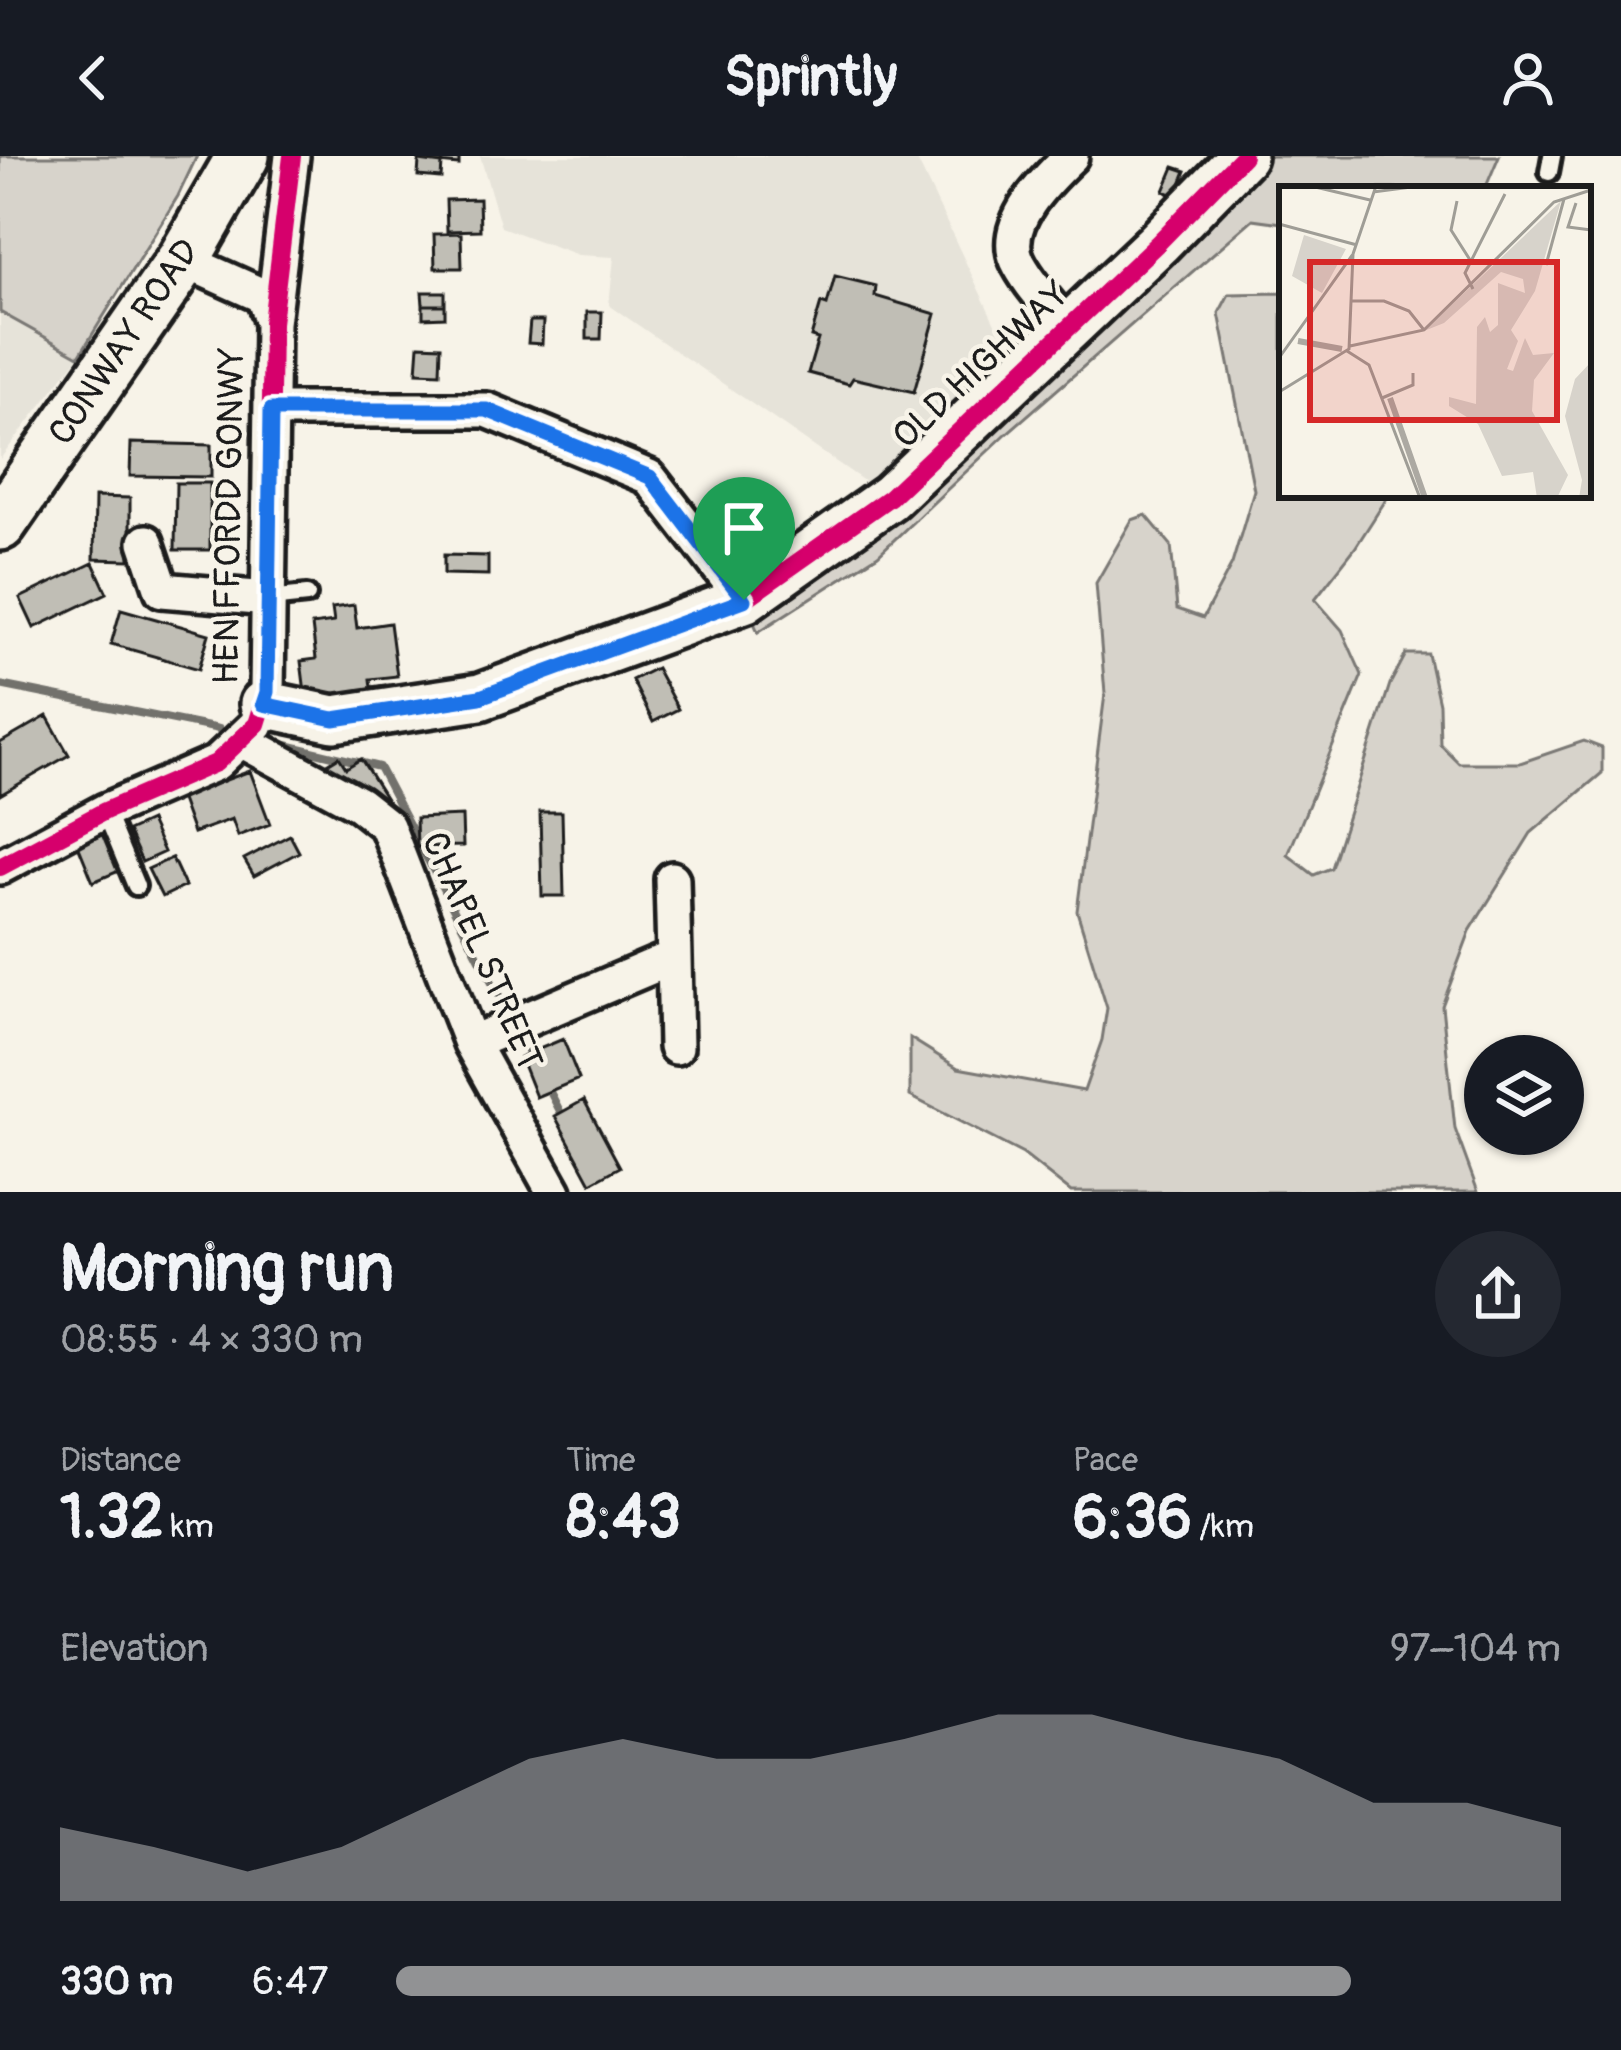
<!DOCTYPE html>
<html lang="en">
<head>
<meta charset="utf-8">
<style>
  body { margin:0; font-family:Pangolin,sans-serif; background:#242831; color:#f1f3f6; height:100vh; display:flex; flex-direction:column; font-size:45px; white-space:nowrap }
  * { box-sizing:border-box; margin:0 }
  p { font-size:39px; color:#9ea1a6 }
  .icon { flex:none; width:66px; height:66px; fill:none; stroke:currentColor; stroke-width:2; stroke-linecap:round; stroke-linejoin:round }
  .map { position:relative; height:1036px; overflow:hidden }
  .panel { display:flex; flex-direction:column; background:#171b24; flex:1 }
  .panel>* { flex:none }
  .fabs { position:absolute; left:1464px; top:879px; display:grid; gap:24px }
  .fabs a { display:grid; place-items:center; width:120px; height:120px; border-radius:50%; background:#171b24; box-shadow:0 3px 9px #0004; font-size:60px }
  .pin { position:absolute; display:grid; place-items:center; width:102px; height:102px; color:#fff; margin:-123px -51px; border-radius:50% 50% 50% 0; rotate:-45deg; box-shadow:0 0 12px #0007 }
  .pin .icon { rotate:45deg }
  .round { display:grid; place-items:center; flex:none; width:126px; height:126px; border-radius:63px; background:#242831 }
  .head { display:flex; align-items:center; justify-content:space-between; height:204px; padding:0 60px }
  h1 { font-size:66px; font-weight:700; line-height:90px }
  .stats { display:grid; grid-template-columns:repeat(3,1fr); gap:18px; height:204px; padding:12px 60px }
  .stats div { display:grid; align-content:center }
  .stats b { font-size:60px; font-weight:700 }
  .stats small { font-size:33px; font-weight:400 }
  .stats p { font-size:33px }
  .chart { height:336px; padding:24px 60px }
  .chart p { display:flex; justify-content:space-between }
  .chart svg { width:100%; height:216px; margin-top:12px; fill:#919294; opacity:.7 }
  ul { padding:0 60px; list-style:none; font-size:39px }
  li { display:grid; grid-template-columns:192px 144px 1fr; align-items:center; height:90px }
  li i { height:30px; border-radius:15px; background:#919294 }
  header { display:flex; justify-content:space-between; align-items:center; height:156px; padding:0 60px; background:#171b24; font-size:54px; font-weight:700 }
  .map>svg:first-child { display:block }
  .built { fill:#e6e3d9 }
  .green { fill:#d7d3cb; stroke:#7a7874; stroke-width:3 }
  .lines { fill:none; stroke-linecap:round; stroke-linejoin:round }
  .stream { stroke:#72716c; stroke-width:8 }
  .building { fill:#c0beb5; stroke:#1c1c1c; stroke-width:3 }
  .lane-casing { stroke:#1c1c1c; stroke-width:26 }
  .street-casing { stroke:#1c1c1c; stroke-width:42 }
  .secondary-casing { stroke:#1c1c1c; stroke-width:54 }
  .primary-casing { stroke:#1c1c1c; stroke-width:60 }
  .lane { stroke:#f7f3e8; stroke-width:16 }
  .street { stroke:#f7f3e8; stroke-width:33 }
  .secondary { stroke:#f7f3e8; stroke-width:45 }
  .primary { stroke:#f7f3e8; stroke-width:51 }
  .cycleway-casing { stroke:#f7f3e8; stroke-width:26 }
  .cycleway { stroke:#d6006c; stroke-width:18 }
  .route-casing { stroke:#fff; stroke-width:24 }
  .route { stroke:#1a73e8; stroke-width:15 }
  .labels { text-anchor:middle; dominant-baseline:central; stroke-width:9; stroke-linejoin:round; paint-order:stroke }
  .street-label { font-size:36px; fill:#1c1c1c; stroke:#f7f3e8 }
  .inset-river { fill:none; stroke:#aca9a2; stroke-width:6 }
  .inset-road { fill:none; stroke:#9f9d96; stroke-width:3 }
  .view { fill:#d62828; fill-opacity:0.15; stroke:#d62828; stroke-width:6 }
  .inset-edge { fill:none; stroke:#1c1c1c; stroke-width:6 }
</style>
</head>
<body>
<header><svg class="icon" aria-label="back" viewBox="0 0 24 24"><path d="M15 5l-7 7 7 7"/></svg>Sprintly<svg class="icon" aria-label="person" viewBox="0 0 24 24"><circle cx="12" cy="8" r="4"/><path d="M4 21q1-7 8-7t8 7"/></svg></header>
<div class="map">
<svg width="1621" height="1036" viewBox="0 0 1621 1036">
  <rect width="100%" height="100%" fill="#f7f3e8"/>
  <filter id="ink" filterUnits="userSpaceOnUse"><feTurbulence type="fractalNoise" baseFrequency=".00833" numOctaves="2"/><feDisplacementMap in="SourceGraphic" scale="24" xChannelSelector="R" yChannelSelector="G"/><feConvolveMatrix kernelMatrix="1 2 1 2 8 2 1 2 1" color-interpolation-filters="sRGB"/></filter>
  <g filter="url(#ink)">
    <path class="built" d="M 480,0 L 915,0 L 1008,195 L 877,334 L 609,149 L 614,101 L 578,99 L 501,71 Z
      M 0,156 L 79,200 L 0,303 Z"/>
    <path class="green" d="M 0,0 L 197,0 L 178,40 L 79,200 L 0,156 Z
      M 1255,0 L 1499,0 L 1485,33 L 1282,33 L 1282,67 L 1253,63 L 1006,278 L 878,399 L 758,476 L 748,453 Z
      M 1282,137 L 1282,339 L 1389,339 L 1355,392 L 1315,443 L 1342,474 L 1362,519 L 1288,699 L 1314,719 L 1331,712 L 1390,528 L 1406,498 L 1428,498 L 1439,548 L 1440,588 L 1459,607 L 1520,607 L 1584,585 L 1602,592 L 1602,617 L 1531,677 L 1470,775 L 1442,850 L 1455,973 L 1478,1036 L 1071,1036 L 1023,998 L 910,940 L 910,882 L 958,912 L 1084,935 L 1102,884 L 1107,852 L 1077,755 L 1105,538 L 1096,427 L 1132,364 L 1146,359 L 1171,389 L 1177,453 L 1203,462 L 1232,408 L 1254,334 L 1219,157 L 1229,138 Z"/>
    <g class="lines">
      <path class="stream" d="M 0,529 L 219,573
        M 274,586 L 379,611 L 504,849
        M 525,889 L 533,904
        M 546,928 L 564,963"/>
    </g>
    <path class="building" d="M 419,0 L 459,0 L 459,9 L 419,5 Z
      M 419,5 L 442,8 L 441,22 L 418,20 Z
      M 1174,11 L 1186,15 L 1176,40 L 1164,35 Z
      M 479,43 L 480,74 L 447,75 L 446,44 Z
      M 461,77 L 462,112 L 435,112 L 434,78 Z
      M 835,120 L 876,130 L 875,140 L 936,158 L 914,236 L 853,222 L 849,228 L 808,217 L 818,183 L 811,181 L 821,147 L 827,149 Z
      M 422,136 L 445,136 L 445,149 L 423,149 Z
      M 423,149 L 445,149 L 445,161 L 423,162 Z
      M 587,156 L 602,156 L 601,183 L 587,183 Z
      M 530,165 L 543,165 L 542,188 L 528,187 Z
      M 419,189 L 441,190 L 440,217 L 417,216 Z
      M 131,287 L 211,289 L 211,321 L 130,320 Z
      M 176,327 L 210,327 L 210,394 L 175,394 Z
      M 95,341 L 130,342 L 130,404 L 94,403 Z
      M 444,399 L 488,400 L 488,419 L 444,418 Z
      M 93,407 L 107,437 L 34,472 L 20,442 Z
      M 354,449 L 357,472 L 390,467 L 397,520 L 370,523 L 371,531 L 385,529 L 387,542 L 307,552 L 301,505 L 316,503 L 312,469 L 334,466 L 332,452 Z
      M 121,453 L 209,478 L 199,513 L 111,488 Z
      M 656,512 L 678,553 L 653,566 L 632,524 Z
      M 47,560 L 69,599 L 0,639 L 0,587 Z
      M 339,601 L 346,612 L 361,603 L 396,659 L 321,612 Z
      M 250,615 L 270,668 L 238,680 L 232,663 L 193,677 L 180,641 Z
      M 540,656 L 562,656 L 564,740 L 542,740 Z
      M 462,660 L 463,690 L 417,691 L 416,662 Z
      M 150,665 L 164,696 L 142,706 L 128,675 Z
      M 104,678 L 119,715 L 93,726 L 78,689 Z
      M 290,679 L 299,696 L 254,720 L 244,703 Z
      M 172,702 L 185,730 L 162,741 L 148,713 Z
      M 563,883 L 579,923 L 536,941 L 520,901 Z
      M 584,944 L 620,1011 L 591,1027 L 555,960 Z"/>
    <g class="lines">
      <defs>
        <path id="lane" d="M 1549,16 L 1552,0
          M 269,443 L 307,439
          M 105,655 L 136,730"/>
        <path id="street" d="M 183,104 L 263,140 L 272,167
          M 1068,173 C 1052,151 1028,128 1017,104 C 1001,67 1047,23 1071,0
          M 271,254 L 487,254 L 649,321 L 744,444
          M 146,386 L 162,434 L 269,443
          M 241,584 L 359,648 L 387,670 L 471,887 L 554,1036
          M 0,711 L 105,655 L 216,607 L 257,568 L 267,536 L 272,167 L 292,0
          M 674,801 L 676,891
          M 471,887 L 674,801 L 672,723"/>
        <path id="secondary" d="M 263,548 L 334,563 L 480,541 L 744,444 L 890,341 L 1158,87 L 1243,0"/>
        <path id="primary" d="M 0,368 L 183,104 L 243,0"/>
      </defs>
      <use href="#lane" class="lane-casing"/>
      <use href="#street" class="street-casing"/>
      <use href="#secondary" class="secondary-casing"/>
      <use href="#primary" class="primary-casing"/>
      <use href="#lane" class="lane"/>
      <use href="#street" class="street"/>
      <use href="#secondary" class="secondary"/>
      <use href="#primary" class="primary"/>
      <defs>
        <path id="cycleway" d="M 263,548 L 334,563 L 480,541 L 744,444 L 890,341 L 1158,87 L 1243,0
          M 0,711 L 105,655 L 216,607 L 257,568 L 267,536 L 272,167 L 292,0"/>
      </defs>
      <use href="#cycleway" class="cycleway-casing"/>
      <use href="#cycleway" class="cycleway"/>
    </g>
  </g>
  <g class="lines" filter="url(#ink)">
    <defs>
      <path id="route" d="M 271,254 L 487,254 L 650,321 L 744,444 L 480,541 L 334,563 L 263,548 L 267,536 Z"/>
    </defs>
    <use href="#route" class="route-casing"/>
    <use href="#route" class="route"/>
  </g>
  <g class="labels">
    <g class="street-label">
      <text transform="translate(124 186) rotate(-56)">CONWAY ROAD</text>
      <text transform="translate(981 209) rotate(-43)">OLD HIGHWAY</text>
      <text transform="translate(229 360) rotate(-89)">HEN FFORDD GONWY</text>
      <text transform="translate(482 795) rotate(67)">CHAPEL STREET</text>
    </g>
  </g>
  <g transform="translate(1279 30)">
    <rect width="312" height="312" fill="#f7f3e8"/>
    <path d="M 282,15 L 256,105 L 232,144 L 239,155 L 228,183 L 234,185 L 246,152 L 254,169 L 275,167 L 255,194 L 253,225 L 289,289 L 278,312 L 258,312 L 254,286 L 223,290 L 199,238 L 170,220 L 170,211 L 197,218 L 198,141 L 206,131 L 211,146 L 219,139 L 219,97 L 246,107 L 244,93 L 222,86 L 165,137 L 145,145 ZM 25,49 L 67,63 L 43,107 L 13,90 ZM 312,176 L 312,312 L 300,312 L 303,294 L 286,230 L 296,193 Z" fill="#d7d3cb"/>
    <path class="inset-river" d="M 19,155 L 63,163M 111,212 L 146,312"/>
    <path class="inset-road" d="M 32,0 L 91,14M 94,6 L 140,0M 178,15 L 172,44 L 193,77M 297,17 L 289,41 L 312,44M 0,38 L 78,59M 267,79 L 285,13M 194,103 L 186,87 L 226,8M 72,115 L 105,115 L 130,125 L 145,144M 71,160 L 145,144 L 275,16 L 312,4M 68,165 L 90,179 L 141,312M 0,172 L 74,68 L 97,0M 0,206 L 70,163 L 74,68M 103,212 L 134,199 L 134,187"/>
    <path class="view" d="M 31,76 L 278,76 L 278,234 L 31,234 Z"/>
    <rect width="312" height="312" class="inset-edge"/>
  </g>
</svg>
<div class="fabs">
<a><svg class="icon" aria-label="layers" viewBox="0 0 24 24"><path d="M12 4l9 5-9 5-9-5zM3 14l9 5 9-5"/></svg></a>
</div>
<div class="pin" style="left:744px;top:444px;background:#1e9e55"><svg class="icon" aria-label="arrive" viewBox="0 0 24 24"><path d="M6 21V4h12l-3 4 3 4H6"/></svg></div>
</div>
<section class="panel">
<div class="head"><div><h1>Morning run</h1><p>08:55 · 4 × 330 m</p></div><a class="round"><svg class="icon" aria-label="share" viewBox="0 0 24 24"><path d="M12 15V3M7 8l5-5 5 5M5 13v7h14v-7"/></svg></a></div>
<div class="stats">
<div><p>Distance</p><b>1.32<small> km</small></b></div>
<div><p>Time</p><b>8:43</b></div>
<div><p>Pace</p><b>6:36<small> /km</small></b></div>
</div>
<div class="chart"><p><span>Elevation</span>97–104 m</p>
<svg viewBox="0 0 160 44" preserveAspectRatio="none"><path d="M0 44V29L10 33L20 38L30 33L40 24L50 15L60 11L70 15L80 15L90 11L100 6L110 6L120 11L130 15L140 24L150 24L160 29V44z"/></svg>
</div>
<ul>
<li><b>330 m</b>6:47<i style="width:82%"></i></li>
</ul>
</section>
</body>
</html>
